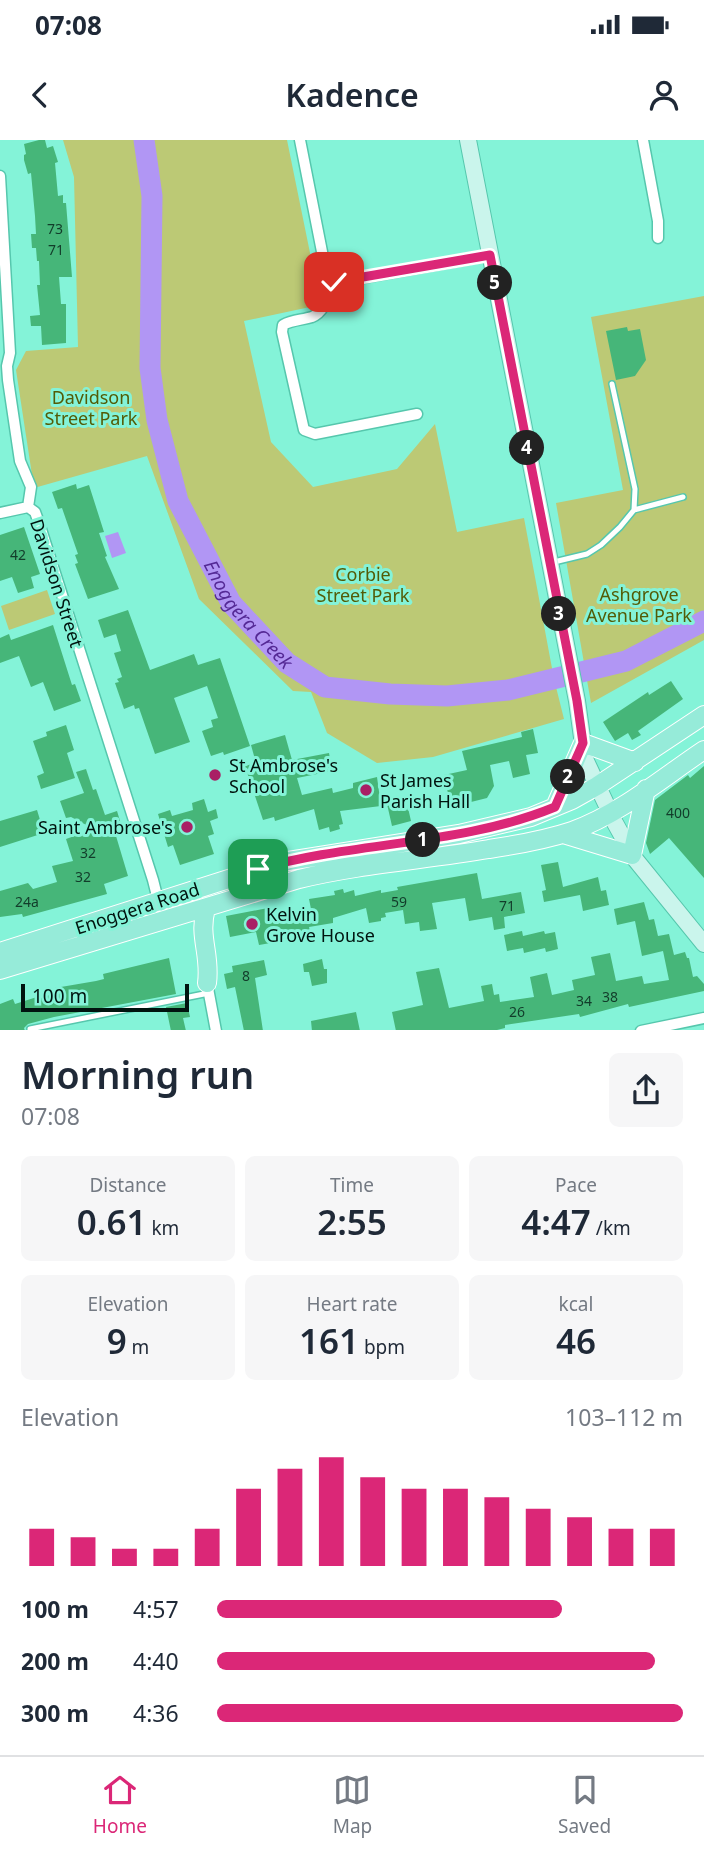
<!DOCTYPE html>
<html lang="en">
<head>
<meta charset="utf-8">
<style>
  body { margin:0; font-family:"Noto Sans",sans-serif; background:#f6f6f7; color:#1f2937; height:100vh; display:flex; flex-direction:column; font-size:26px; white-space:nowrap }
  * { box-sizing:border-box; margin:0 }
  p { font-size:23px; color:#747a83 }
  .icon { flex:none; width:38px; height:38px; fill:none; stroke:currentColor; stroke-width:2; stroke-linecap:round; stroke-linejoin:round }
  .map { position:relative; height:890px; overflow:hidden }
  .side { display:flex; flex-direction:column; background:#fff; flex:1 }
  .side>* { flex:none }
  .scale { position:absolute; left:21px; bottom:18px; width:168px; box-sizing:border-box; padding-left:7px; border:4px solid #00140f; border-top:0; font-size:19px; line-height:24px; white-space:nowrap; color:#00140f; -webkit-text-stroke:5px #84f3d8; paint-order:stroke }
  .pin { position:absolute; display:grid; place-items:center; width:60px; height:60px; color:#fff; margin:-30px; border-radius:14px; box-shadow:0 4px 10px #0006 }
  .km { position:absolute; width:35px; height:35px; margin:-18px; border-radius:50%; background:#222; color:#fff; font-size:19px; line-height:35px; text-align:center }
  .round { display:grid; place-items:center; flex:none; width:74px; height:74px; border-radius:10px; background:#f6f6f7 }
  .headline { display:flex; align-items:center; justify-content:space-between; height:119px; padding:0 21px }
  h1 { font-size:38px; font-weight:600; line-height:52px }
  .figures { display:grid; grid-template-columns:repeat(3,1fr); gap:10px; height:119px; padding:7px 21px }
  .figures div { display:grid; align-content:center; border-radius:10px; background:#f6f6f7; text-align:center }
  .figures b { font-size:35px; font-weight:600 }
  .figures small { font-size:19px; font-weight:400 }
  .figures p { font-size:19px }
  .chart { height:196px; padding:14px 21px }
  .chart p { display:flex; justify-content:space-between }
  .chart svg { width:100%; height:126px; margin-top:7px; stroke:#db2777; stroke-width:6 }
  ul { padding:0 21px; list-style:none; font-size:23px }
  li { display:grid; grid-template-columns:112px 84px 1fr; align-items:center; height:52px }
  li i { height:18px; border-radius:9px; background:#db2777 }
  .status { display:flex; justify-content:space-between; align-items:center; height:49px; padding:0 35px; background:#fff; direction:ltr }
  .status svg { height:19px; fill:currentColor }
  header { display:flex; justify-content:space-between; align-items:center; height:91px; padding:0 21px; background:#fff; font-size:32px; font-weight:600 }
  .menu { display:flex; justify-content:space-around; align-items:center; height:98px; border-top:2px solid #e0e1e3; background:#fff; font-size:19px; color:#747a83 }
  .menu a { display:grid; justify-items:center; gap:4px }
  .menu .active { color:#db2777 }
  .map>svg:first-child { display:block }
  .green { fill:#bcc975 }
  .water { fill:#b196f4 }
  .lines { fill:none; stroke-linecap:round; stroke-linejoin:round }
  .river { stroke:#b196f4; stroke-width:21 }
  .building { fill:#46b679 }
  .lane-casing { stroke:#56c7ad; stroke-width:8 }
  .street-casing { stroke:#56c7ad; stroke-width:13 }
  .secondary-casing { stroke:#56c7ad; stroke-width:18 }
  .primary-casing { stroke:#fff; stroke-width:20 }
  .lane { stroke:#fff; stroke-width:5 }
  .street { stroke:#fff; stroke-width:10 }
  .secondary { stroke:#caf5ec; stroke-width:16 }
  .primary { stroke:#96ebd9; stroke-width:18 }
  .route-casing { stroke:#fff; stroke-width:14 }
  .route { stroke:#db2777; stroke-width:9 }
  .poi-dot { fill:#a92065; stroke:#84f3d8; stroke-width:2.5 }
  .labels { text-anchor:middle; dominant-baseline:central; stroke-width:6; stroke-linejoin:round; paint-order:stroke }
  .number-label { font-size:14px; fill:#123c2a }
  .park-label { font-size:18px; fill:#535b06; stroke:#84f3d8 }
  .street-label { font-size:18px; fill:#00140f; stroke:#84f3d8 }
  .poi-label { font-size:18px; fill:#00140f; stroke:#84f3d8; text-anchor:start }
  .water-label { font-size:19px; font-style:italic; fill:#552a96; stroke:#84f3d8 }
</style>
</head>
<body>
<div class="status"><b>07:08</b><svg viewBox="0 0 49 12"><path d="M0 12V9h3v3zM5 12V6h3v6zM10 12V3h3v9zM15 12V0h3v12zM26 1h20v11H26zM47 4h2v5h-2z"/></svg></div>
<header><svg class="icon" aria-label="back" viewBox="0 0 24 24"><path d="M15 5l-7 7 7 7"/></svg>Kadence<svg class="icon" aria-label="person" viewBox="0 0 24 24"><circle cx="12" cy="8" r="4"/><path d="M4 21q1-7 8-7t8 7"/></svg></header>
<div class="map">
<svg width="704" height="891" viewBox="0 0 704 891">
  <rect width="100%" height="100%" fill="#84f3d8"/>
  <path class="green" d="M 63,0 L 287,0 L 319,157 L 310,167 L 244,181 L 271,302 L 313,347 L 397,329 L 435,284 L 457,392 L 524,378 L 554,539 L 564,579 L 433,617 L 377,623 L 327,593 L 311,552 L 293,551 L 199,459 L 147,316 L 34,348 L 16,230 L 26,211 L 78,207 L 74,37 Z
    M 704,156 L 704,500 L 591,563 L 556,363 L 623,350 L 591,177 Z
    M 47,450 L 55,474 L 9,490 L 1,466 Z"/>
  <path class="water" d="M 118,392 L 126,413 L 112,418 L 105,396 Z"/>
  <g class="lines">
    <path class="river" id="s1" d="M 144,0 L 152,56 L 150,228 L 157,280 L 178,361 L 231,463 L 287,523 L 325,547 L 390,554 L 447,556 L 508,550 L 626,521 L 704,481"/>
  </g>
  <path class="building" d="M 39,0 L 45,0 L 47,8 L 53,6 L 58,22 L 55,23 L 58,56 L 63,55 L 63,63 L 66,63 L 72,137 L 59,137 L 61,164 L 66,164 L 66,203 L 42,205 L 41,186 L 31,186 L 30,176 L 40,175 L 37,145 L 40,145 L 39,121 L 37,121 L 36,108 L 32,108 L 31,94 L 36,94 L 35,76 L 31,33 L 28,34 L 24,20 L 24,15 L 26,14 L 24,4 Z
    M 627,187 L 628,191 L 640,189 L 646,220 L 635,236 L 616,240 L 606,191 Z
    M 76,344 L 77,349 L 89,345 L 104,392 L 99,393 L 107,416 L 105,417 L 119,449 L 88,459 L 75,424 L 78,423 L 75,415 L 78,414 L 62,368 L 58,369 L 52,352 Z
    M 24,387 L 40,434 L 31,437 L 34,448 L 18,453 L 12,437 L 0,441 L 0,395 Z
    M 128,470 L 150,530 L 194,514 L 198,525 L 220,518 L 250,606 L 224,615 L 223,612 L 211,616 L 202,591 L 213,587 L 211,580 L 218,578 L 207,546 L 174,558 L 190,602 L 155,614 L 139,568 L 135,569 L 134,565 L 124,569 L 115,543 L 119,542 L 117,539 L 122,537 L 114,513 L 121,511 L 116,494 L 104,498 L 98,480 Z
    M 53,485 L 72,545 L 75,544 L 81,561 L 54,571 L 43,542 L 31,547 L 19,516 L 0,523 L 0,498 L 9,494 L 11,500 Z
    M 671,541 L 683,559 L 638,591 L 641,595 L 632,600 L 628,593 L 615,601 L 603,582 L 648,552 L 649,555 Z
    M 66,585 L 74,610 L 67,613 L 75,638 L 41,649 L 37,636 L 44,633 L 33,601 L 47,596 L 46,592 Z
    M 533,589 L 538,613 L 526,615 L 530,634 L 513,638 L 509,621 L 490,625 L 494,646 L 487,658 L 451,667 L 444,635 L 467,630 L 462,611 L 522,597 L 521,592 Z
    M 285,595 L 292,620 L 329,613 L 332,631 L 297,638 L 302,655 L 332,648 L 333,653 L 353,648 L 353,643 L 377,637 L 381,666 L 340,671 L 343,684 L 339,685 L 340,689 L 330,692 L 329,687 L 319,690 L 314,669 L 275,681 L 274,677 L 263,680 L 245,626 L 256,623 L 251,605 Z
    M 704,626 L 704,738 L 669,698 L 650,714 L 646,703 L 655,660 L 688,635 L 690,638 Z
    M 86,629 L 93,650 L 96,649 L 105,675 L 117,671 L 124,694 L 116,696 L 128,736 L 104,744 L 107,754 L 23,777 L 22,774 L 0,777 L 0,751 L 28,743 L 33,749 L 57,742 L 52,726 L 73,721 L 66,699 L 94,689 L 71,677 L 66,678 L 60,661 L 84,653 L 76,632 Z
    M 204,659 L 208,672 L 216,669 L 218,678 L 210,681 L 214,694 L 208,696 L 214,714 L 180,725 L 173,705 L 168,707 L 158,674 L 170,670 L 172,676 L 193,670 L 192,663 Z
    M 406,659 L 411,681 L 392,686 L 387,664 Z
    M 37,670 L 44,693 L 0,707 L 0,681 Z
    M 558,722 L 563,747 L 598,737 L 601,751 L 606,750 L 609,765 L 583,771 L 580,755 L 544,762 L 542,751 L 546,750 L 541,725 Z
    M 477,733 L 482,759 L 521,752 L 525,773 L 504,777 L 505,788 L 494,790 L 492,777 L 469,781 L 465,758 L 432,763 L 437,789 L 420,791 L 419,782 L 405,784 L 403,770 L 385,773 L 386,777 L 381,778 L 381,781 L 369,783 L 366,768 L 333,778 L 333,783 L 309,787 L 311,796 L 259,805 L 256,792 L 230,797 L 226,776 L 273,767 L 275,779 L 312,774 L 309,759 L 335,755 L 334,751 L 343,749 L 344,753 L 354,750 L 355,756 L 381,750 L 381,753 L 398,750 L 397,747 Z
    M 644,762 L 649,780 L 654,779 L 658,796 L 669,794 L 674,815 L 685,812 L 687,818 L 689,818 L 693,837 L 697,836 L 704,844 L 704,851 L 629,867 L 628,864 L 580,877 L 579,874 L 505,885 L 505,888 L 493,891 L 396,891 L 392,872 L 423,865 L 416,832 L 439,828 L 449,868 L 484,861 L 481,846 L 492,844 L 494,855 L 499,854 L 500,862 L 534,857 L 530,837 L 547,833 L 552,855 L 574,850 L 572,840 L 595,835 L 591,817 L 610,813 L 616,841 L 642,836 L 644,844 L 669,840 L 663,811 L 642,816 L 635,781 L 617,785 L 614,769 Z
    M 522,791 L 523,796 L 544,791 L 545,794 L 555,792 L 558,809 L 546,812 L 545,808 L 524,813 L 523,808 L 507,811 L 504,795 Z
    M 169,818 L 176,854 L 54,877 L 28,884 L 24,888 L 25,891 L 0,891 L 0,864 L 13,859 L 15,864 L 40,856 L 41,858 L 55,853 L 55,848 L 96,841 L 104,839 L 103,834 Z
    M 322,819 L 324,829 L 327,829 L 327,843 L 312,846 L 309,832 L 304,832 L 303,824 Z
    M 264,820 L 267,835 L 255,838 L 263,891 L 244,891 L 235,847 L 227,849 L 224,834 L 233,832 L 232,826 Z
    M 187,863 L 190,877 L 183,878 L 186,891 L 171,891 L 166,867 Z
    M 356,872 L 360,891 L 312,891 L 311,881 Z"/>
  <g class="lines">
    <defs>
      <path id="lane" d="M 612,244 L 635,349 L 634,370
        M 554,422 L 587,414 L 601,405 L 620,387 L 634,370 L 683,357
        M 30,889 L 209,853"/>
      <path id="street" d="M 300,0 L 326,132 L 334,143
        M 643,0 L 658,81 L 658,98
        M 0,36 L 10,213 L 7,226 L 8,240 L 20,321 L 31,347 L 28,367
        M 334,143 C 329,154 325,172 312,177 C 302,180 292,180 283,185 L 282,192 L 304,290 L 315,294 L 417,274
        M 334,143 L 490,115
        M 28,367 L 35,372 L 39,383 L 153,740 L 159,764
        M 0,373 L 28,367
        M 160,760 L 171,767 L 181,765 L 192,770
        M 207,843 L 216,891
        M 641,891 L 704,878"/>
      <path id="secondary" d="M 468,0 L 577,561 L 585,619 L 615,683 L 635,719 L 704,804"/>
      <path id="primary" d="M 555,667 L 583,603 L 635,622
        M 563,694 L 632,715 L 646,649
        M 206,768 C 198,797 211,814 207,843
        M 0,812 L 282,722 L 459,694 L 531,677 L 572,660 L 597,646 L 704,575
        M 0,830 L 299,739 C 361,724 425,720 489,709 C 516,705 545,700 572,691 C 620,674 662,638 704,610"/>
    </defs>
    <use href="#lane" class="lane-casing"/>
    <use href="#street" class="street-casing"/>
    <use href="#secondary" class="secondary-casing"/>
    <use href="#primary" class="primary-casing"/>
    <use href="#lane" class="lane"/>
    <use href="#street" class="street"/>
    <use href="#secondary" class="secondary"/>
    <use href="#primary" class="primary"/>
  </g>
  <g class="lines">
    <defs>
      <path id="route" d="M 258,729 C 355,701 460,706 555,667 L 583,603 L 577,561 L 490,115 L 334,142"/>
    </defs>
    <use href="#route" class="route-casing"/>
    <use href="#route" class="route"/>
  </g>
  <g class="poi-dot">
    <circle cx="215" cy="635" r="7"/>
    <circle cx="366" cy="650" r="7"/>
    <circle cx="187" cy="687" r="7"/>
    <circle cx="252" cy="784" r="7"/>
  </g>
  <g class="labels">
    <g class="number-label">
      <text x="55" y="88">73</text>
      <text x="56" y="109">71</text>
      <text x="18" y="414">42</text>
      <text x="678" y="672">400</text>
      <text x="88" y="712">32</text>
      <text x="83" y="736">32</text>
      <text x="27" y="761">24a</text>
      <text x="399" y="761">59</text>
      <text x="507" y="765">71</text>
      <text x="246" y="835">8</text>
      <text x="610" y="856">38</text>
      <text x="584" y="860">34</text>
      <text x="517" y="871">26</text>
    </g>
    <g class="park-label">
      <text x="91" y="257">Davidson<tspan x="91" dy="21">Street Park</tspan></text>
      <text x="363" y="434">Corbie<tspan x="363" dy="21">Street Park</tspan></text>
      <text x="639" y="454">Ashgrove<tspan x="639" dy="21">Avenue Park</tspan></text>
    </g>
    <g class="street-label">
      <text transform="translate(57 443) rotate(72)">Davidson Street</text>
      <text transform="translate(137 768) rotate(-18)">Enoggera Road</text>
    </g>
    <g class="poi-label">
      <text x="229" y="625">St Ambrose's<tspan x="229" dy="21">School</tspan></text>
      <text x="380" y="640">St James<tspan x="380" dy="21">Parish Hall</tspan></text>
      <text x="173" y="687" text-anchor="end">Saint Ambrose's</text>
      <text x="266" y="774">Kelvin<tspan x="266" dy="21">Grove House</tspan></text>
    </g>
    <g class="water-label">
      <text stroke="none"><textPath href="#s1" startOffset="499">Enoggera Creek</textPath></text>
    </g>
  </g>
</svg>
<div class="scale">100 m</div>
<div class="pin" style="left:258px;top:729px;background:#1e9e55"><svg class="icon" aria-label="arrive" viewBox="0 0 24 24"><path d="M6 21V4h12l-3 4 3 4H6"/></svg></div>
<div class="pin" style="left:334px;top:142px;background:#d93025"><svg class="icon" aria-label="check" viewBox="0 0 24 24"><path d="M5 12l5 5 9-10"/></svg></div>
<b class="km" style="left:423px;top:700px">1</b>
<b class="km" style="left:568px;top:637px">2</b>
<b class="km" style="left:559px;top:474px">3</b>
<b class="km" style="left:527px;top:308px">4</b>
<b class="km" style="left:495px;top:143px">5</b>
</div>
<section class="side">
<div class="headline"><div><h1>Morning run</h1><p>07:08</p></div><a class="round"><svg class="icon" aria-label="share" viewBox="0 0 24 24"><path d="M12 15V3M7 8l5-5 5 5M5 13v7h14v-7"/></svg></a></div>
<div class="figures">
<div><p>Distance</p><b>0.61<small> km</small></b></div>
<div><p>Time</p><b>2:55</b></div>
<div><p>Pace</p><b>4:47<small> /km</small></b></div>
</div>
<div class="figures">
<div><p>Elevation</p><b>9<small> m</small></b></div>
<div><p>Heart rate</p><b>161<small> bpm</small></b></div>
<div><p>kcal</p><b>46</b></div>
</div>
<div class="chart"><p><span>Elevation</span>103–112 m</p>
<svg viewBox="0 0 160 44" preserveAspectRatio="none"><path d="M5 44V31M15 44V34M25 44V38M35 44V38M45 44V31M55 44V17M65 44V10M75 44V6M85 44V13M95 44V17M105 44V17M115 44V20M125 44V24M135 44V27M145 44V31M155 44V31"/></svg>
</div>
<ul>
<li><b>100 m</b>4:57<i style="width:74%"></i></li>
<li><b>200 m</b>4:40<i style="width:94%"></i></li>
<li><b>300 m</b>4:36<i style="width:100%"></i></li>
</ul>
</section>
<nav class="menu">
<a class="active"><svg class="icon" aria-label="home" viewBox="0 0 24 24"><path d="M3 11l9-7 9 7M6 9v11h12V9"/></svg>Home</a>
<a><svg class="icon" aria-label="map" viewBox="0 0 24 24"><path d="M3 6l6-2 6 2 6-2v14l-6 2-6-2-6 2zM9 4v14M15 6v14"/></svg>Map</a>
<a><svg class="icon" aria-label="saved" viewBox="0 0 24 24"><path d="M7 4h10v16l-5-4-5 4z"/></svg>Saved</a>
</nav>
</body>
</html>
